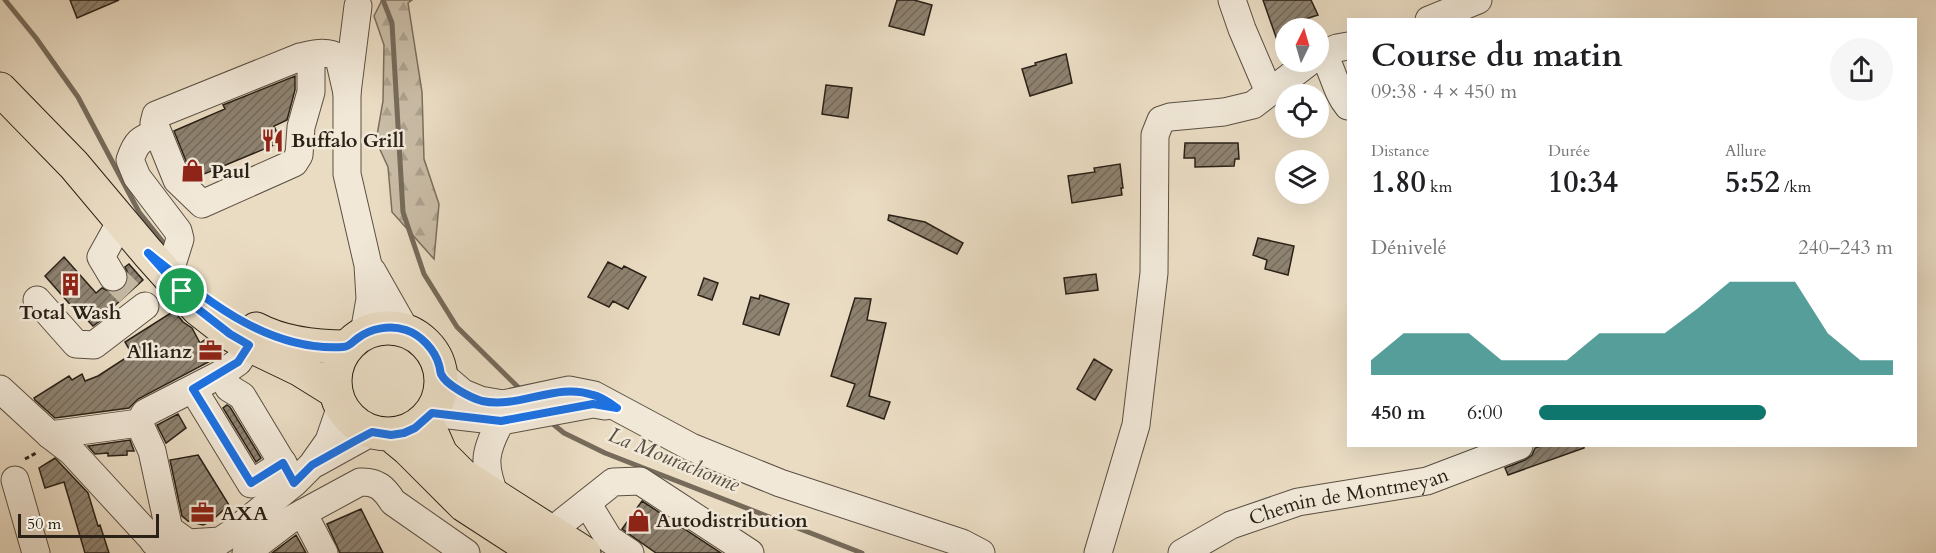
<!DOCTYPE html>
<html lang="fr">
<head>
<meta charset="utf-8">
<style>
  body { margin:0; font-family:Cardo,serif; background:#f6f6f6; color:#202124; height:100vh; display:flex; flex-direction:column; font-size:22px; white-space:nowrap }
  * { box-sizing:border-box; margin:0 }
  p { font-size:20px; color:#757577 }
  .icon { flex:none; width:33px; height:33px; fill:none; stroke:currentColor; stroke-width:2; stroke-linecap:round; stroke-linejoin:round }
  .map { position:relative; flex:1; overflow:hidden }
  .side { position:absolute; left:1347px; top:18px; width:570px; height:429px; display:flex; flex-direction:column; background:#fff; border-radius:0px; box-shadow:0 6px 24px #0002 }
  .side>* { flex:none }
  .needle { width:39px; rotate:5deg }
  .tools { position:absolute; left:1275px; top:18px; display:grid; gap:12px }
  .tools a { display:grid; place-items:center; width:54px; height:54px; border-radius:50%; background:#fff; box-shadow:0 6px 24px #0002; font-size:30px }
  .scale { position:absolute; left:18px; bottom:15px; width:141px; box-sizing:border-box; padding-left:6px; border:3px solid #2a2117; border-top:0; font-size:16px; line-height:21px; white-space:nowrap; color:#2a2117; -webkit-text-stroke:4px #f1e8d8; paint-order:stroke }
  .pin { position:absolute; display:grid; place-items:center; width:51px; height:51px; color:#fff; margin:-26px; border:3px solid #fff; border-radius:50%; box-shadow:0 2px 6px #0007 }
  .round { display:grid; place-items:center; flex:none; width:63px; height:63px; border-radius:32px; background:#f6f6f6 }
  .overview { display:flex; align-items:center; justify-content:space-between; height:102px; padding:0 24px }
  h1 { font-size:33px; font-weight:700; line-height:45px }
  .stats { display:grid; grid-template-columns:repeat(3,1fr); gap:9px; height:102px; padding:6px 24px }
  .stats div { display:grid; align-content:center }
  .stats b { font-size:30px; font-weight:700 }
  .stats small { font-size:16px; font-weight:400 }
  .stats p { font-size:16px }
  .chart { height:168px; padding:12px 24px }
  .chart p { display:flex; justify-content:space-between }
  .chart svg { width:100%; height:108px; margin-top:6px; fill:#0f766e; opacity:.7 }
  ul { padding:0 24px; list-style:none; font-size:20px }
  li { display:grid; grid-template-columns:96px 72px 1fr; align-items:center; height:45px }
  li i { height:15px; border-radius:8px; background:#0f766e }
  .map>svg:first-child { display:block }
  .forest { fill:url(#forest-firs); stroke:#7a6e5e; stroke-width:1.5 }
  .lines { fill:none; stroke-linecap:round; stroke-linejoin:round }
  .stream { stroke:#766b5b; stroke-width:5 }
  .building { fill:url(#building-hatch); stroke:#2a2117; stroke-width:1.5 }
  .minor-tunnel { stroke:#c4b7a1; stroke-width:27; stroke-dasharray:27 14; stroke-linecap:butt }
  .minor-casing { stroke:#5a5042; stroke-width:29 }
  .major-casing { stroke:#2a2117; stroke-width:35 }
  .path { stroke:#2a2117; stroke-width:3; stroke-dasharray:4.5 3; stroke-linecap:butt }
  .minor { stroke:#f1e8d8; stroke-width:27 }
  .major { stroke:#eadcc3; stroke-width:33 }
  .route-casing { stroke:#fff; stroke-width:12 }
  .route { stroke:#1a73e8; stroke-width:8 }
  .labels { text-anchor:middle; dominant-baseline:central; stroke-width:5; stroke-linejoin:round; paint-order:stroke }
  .poi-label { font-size:20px; font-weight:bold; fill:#2a2117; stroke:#f1e8d8; text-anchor:start }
  .street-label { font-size:20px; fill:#2a2117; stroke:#f1e8d8 }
  .water-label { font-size:21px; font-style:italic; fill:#564c3f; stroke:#f1e8d8 }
</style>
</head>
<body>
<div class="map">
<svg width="1936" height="553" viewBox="0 0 1936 553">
  <defs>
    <pattern id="forest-firs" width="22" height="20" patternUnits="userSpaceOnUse" patternTransform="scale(1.5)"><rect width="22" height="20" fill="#c9bca6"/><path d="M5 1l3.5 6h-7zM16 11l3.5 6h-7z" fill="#ada18e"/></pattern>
    <pattern id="building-hatch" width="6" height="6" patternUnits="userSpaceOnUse" patternTransform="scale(1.5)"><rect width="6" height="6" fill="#8e8270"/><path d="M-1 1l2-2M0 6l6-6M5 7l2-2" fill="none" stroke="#746a5b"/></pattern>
  </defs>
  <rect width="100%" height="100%" fill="#eadcc3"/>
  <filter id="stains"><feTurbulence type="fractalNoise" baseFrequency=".00333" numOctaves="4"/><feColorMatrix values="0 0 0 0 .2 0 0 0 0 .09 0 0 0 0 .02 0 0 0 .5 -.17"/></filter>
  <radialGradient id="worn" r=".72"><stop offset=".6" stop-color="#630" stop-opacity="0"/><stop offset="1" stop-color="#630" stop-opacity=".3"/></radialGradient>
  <path class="forest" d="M 382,0 L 412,0 L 408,3 L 422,92 L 424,159 L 439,204 L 434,259 L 392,212 L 388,167 L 376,141 L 383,101 L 384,45 L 374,16 Z"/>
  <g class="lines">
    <path class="stream" d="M 5,0 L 36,38 L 78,97 L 139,212 L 163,242
      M 383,0 L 392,23 L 403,212 L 424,274 L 457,327 L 522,391
      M 548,420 L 564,433 L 605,453 L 862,553"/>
  </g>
  <path class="building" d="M 70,0 L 119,0 L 77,18 Z
    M 897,0 L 914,0 L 932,5 L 924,35 L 889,26 Z
    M 1263,0 L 1311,0 L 1318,15 L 1299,21 L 1301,28 L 1286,28 L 1286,56 L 1283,57 Z
    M 1066,54 L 1072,83 L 1030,96 L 1022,69 L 1036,65 L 1035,63 Z
    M 295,76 L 295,90 L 287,120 L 274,126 L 281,142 L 197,177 L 190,171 L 174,131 L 225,109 L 223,105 Z
    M 826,85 L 852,88 L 848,118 L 822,114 Z
    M 1185,143 L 1238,143 L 1239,159 L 1235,159 L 1234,166 L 1195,167 L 1195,158 L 1184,158 Z
    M 1120,164 L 1123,188 L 1121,188 L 1122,195 L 1072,203 L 1068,176 L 1095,172 L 1094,168 Z
    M 889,215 L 925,222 L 963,243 L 957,254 L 888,220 Z
    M 1258,238 L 1294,246 L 1288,275 L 1265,269 L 1267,260 L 1253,255 Z
    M 64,257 L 96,293 L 102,288 L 113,293 L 122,290 L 127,284 L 129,276 L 125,267 L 129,264 L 143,280 L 111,309 L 113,311 L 93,326 L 75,307 L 74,309 L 45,276 Z
    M 608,262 L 622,269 L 624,266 L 646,277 L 628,309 L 613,301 L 609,307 L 588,297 Z
    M 1096,274 L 1098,290 L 1066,294 L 1064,278 Z
    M 704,278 L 718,283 L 712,300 L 698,295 Z
    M 760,295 L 789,304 L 779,335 L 743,324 L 751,297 L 759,299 Z
    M 855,298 L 871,299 L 867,320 L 886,323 L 869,396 L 890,402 L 884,419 L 847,406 L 855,384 L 831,376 Z
    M 174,311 L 183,322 L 192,328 L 200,343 L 206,339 L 210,342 L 218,357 L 138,399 L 129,408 L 55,418 L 35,400 L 34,398 L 69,376 L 72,380 L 82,374 L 85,381 L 98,376 L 132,354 L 125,342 Z
    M 1094,359 L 1112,370 L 1095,400 L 1077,389 Z
    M 227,405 L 230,407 L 261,458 L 256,462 L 223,408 Z
    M 178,414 L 186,428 L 166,443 L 157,425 Z
    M 130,440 L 134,451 L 127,451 L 127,455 L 108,456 L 108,453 L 95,454 L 88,446 Z
    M 1541,446 L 1584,446 L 1584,448 L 1508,475 L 1505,468 L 1525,460 L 1532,455 L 1535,448 Z
    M 198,455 L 229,505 L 210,522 L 203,525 L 188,521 L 182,516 L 170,460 Z
    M 55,458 L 88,493 L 98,526 L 100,525 L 109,553 L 85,553 L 64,482 L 45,488 L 39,468 Z
    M 642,501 L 721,553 L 656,553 L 622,529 Z
    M 361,509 L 383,553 L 340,553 L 327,524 Z
    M 296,535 L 306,553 L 272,553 Z"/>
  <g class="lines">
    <path class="minor-tunnel" d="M 113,277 L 129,293"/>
    <defs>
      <g id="minor">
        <path d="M 1232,0 L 1242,29 L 1269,92"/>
        <path d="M 358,6 L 347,93 L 347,174 L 368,265 L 370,299 L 364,333"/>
        <path d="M 1429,20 L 1478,0"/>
        <path d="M 1323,54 L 1337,48 L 1348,46"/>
        <path d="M 311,55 L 311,92 L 301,127 L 299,155 L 294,163 L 202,204 L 177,180 L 154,123 L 156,115 L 300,57 C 314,54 327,50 339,58 L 347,93"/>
        <path d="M 1318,56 L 1323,54 C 1333,70 1336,92 1348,106"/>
        <path d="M 157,133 C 140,139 136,142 130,160 L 137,177 L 178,231 L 180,239 L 170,271"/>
        <path d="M 372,271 L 406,331"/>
        <path d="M 113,277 L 101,257 L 121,221"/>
        <path d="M 37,300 L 76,344 L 94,345 L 145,306"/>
        <path d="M 221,374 L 229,388 L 242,396 L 292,479"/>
        <path d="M 442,375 L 463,393 L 480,400 L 503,404 L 569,390 L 594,395 L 691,447 L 780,483 L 962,543 L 981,553"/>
        <path d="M 0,389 L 50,435 L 72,452 L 165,553"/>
        <path d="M 193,389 L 251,484 L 283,463"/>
        <path d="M 432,413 L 501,421 L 593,404 L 605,406"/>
        <path d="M 139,423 L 152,451 L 173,548"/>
        <path d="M 50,435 L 139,423 L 145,413 L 221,374 L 238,362 L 249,345"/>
        <path d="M 316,463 L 372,432"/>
        <path d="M 15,480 L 36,553"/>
        <path d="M 495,495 C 482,464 485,450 501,421"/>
        <path d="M 587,503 L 609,539 L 630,553"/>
        <path d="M 303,513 L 324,553"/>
        <path d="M 550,532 L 613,482 L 640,481 L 750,553"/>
        <path d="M 154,542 L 164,537 L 170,530 L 188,543 L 220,541 L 232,533 L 294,483 L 312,465 L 329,441 L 341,406"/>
        <path d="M 246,553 L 288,521 L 360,482 C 377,481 384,488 393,502 L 466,553"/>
        <path d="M 1098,553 L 1136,425 L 1154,273 L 1155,135 L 1161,120 L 1170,117 L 1224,112 L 1253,105 L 1309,62"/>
        <path id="s1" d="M 1182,553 L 1231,525 L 1298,502 L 1427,481 L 1519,446"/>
      </g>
      <path id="major" d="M 0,89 L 74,165 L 148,253 L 198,309 L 230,334 L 249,345 L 299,369 L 336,392
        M335 381a53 53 0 1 1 106 0a53 53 0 1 1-106 0Z
        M 256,329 C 284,344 316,347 347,347
        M 426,420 L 441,454 L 462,475 L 584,553
        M 391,435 L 408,449 L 464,505 L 538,553"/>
    </defs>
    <use href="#minor" class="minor-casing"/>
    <use href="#major" class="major-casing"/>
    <path class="path" d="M 25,459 L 38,452"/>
    <use href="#minor" class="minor"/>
    <use href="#major" class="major"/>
  </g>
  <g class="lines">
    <defs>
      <path id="route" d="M 148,253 C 205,298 266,352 343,347 C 350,347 353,341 358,338 C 371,328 390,325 406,330 C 421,335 435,350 439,365 C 440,368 440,371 441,374 C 446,385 471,398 482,401 C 520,409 556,382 593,395 C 602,397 610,403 617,408 L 593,404 L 501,421 L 432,413 L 415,428 L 404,433 L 391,435 L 372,432 L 355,441 L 312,465 L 294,483 L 283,463 L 251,483 L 193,389 L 238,362 L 249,345 L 230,334 L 198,309 Z"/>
    </defs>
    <use href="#route" class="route-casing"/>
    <use href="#route" class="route"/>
  </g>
  <defs>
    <symbol id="restaurant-bare" viewBox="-9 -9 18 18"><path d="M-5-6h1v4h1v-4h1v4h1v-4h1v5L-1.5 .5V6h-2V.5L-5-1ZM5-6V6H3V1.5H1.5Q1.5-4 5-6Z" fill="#8f2418" stroke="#f1e8d8" stroke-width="2.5" paint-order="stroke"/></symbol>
    <symbol id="shop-bare" viewBox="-9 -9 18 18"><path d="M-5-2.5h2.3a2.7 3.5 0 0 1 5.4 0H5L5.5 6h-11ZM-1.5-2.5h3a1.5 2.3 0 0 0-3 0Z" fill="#8f2418" stroke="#f1e8d8" stroke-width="2.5" paint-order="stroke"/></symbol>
    <symbol id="building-bare" viewBox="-9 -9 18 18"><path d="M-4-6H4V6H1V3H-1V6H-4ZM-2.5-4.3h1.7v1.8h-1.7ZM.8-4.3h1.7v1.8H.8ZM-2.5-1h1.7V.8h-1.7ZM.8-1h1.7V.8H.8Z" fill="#8f2418" stroke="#f1e8d8" stroke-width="2.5" paint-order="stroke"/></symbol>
    <symbol id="office-bare" viewBox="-9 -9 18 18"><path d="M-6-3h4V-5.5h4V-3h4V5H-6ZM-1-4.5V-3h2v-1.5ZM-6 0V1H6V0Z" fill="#8f2418" stroke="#f1e8d8" stroke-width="2.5" paint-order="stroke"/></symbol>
  </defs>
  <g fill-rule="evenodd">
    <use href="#restaurant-bare" x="256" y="124" width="33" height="33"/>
    <use href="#shop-bare" x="176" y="154" width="33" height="33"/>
    <use href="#building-bare" x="54" y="268" width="33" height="33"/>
    <use href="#office-bare" x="194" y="334" width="33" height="33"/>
    <use href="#office-bare" x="186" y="496" width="33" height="33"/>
    <use href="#shop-bare" x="622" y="504" width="33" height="33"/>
  </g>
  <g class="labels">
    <g class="poi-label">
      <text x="291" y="140">Buffalo Grill</text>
      <text x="211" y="171">Paul</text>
      <text x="70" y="312" text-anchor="middle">Total Wash</text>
      <text x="192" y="351" text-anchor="end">Allianz</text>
      <text x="221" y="513">AXA</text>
      <text x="656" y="520">Autodistribution</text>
    </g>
    <g class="street-label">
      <text stroke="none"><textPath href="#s1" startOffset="178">Chemin de Montmeyan</textPath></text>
    </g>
    <g class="water-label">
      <text transform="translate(674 460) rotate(22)">La Mourachonne</text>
    </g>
  </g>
  <rect width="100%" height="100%" filter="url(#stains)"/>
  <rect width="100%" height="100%" fill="url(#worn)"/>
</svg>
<div class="tools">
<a><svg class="needle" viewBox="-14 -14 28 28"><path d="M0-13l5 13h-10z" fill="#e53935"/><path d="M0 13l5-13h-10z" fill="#757577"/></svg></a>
<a><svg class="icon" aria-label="locate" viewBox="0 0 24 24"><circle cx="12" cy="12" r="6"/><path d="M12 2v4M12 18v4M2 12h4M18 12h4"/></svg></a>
<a><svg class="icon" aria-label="layers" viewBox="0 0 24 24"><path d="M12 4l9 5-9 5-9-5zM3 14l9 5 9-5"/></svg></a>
</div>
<div class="scale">50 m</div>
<div class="pin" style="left:182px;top:291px;background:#1e9e55"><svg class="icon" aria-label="arrive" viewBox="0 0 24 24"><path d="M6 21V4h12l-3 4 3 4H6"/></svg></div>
<section class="side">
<div class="overview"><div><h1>Course du matin</h1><p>09:38 · 4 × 450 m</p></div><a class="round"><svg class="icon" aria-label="share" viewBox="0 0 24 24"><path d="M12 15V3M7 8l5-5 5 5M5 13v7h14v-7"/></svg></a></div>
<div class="stats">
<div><p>Distance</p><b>1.80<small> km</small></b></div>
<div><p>Durée</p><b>10:34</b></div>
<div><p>Allure</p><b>5:52<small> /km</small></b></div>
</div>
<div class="chart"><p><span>Dénivelé</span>240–243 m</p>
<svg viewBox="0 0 160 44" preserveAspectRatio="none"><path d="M0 44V38L10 27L20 27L30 27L40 38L50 38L60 38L70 27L80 27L90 27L100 17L110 6L120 6L130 6L140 27L150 38L160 38V44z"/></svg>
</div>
<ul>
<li><b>450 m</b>6:00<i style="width:64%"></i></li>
</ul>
</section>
</div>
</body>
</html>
